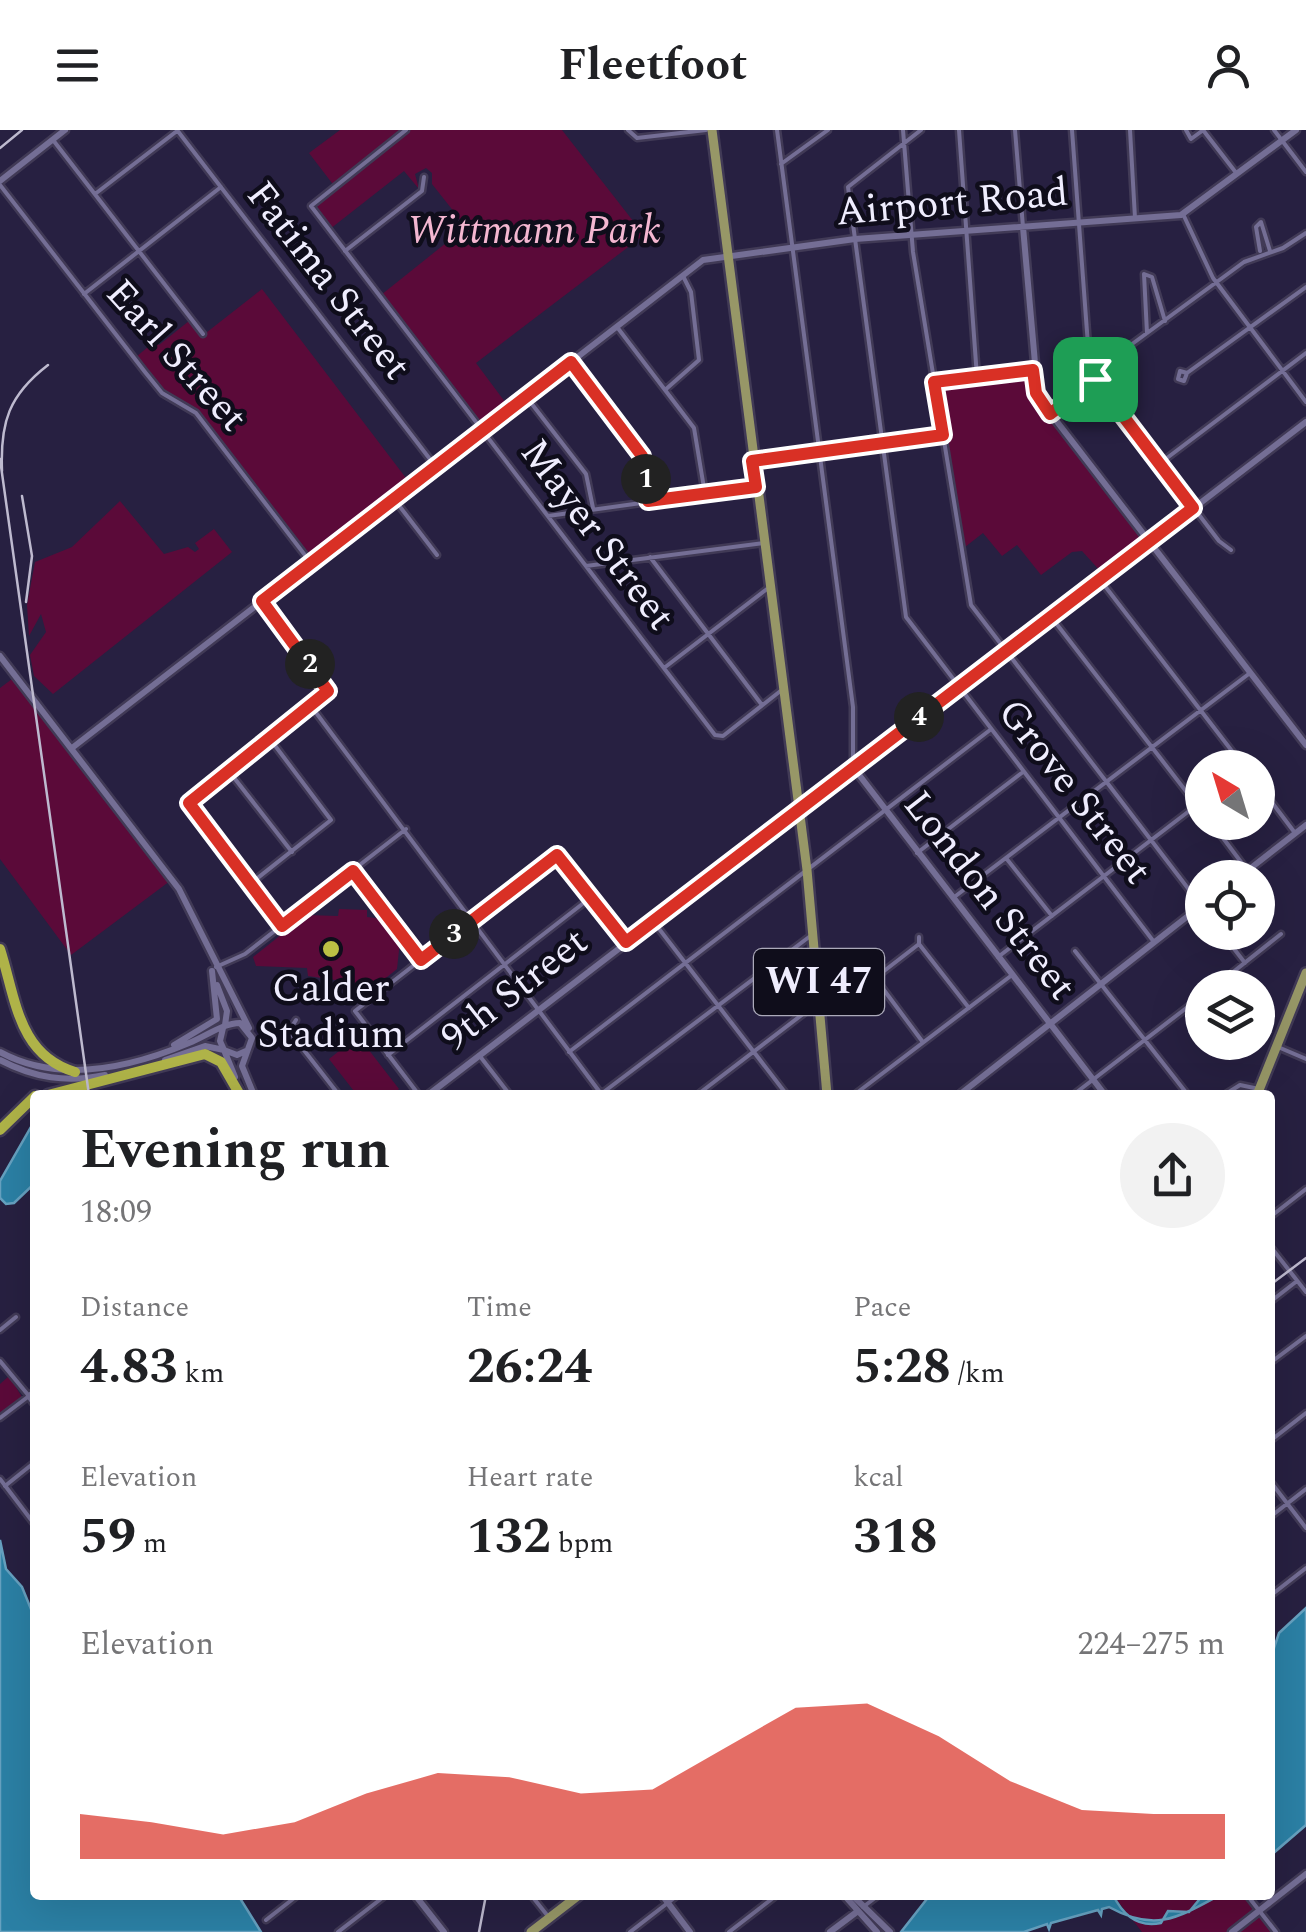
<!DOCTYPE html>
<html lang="en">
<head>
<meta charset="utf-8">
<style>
  body { margin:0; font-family:Spectral,serif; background:#f2f2f2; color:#202124; height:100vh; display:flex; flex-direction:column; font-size:38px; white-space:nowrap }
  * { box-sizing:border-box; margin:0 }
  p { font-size:32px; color:#757577 }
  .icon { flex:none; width:55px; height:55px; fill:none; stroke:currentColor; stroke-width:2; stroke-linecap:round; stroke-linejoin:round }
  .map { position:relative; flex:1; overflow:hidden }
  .drawer { position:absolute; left:30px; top:960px; width:1245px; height:810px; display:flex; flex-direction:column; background:#fff; border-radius:10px; box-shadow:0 10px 40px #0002 }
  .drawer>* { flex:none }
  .needle { width:65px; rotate:322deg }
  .controls { position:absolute; left:1185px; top:620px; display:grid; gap:20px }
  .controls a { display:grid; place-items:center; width:90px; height:90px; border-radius:50%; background:#fff; box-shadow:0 10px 40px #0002; font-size:50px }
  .pin { position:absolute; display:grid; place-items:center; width:85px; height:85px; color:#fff; margin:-42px; border-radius:20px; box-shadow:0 5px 15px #0006 }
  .km { position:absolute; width:50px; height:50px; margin:-25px; border-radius:50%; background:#222; color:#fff; font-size:28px; line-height:50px; text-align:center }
  .round { display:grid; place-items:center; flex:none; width:105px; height:105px; border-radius:52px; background:#f2f2f2 }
  .head { display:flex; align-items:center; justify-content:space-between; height:170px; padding:0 50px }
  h1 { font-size:55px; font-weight:700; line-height:75px }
  .metrics { display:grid; grid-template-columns:repeat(3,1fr); gap:15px; height:170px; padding:10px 50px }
  .metrics div { display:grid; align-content:center }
  .metrics b { font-size:50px; font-weight:700 }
  .metrics small { font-size:28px; font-weight:400 }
  .metrics p { font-size:28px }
  .chart { height:280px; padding:20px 50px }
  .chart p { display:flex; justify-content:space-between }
  .chart svg { width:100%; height:180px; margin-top:10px; fill:#d93025; opacity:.7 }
  header { display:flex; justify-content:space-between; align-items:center; height:130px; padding:0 50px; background:#fff; font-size:45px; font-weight:700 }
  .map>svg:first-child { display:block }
  .green { fill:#5b0a39 }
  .water { fill:#2b80a5; stroke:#66a1c0; stroke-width:2.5 }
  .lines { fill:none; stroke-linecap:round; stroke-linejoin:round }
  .street-casing { stroke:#413a56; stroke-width:9 }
  .secondary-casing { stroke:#413a56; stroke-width:11 }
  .primary-casing { stroke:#413a56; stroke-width:14 }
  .highway-casing { stroke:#413a56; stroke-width:15 }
  .street { stroke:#746e95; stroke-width:4 }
  .secondary { stroke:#746e95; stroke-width:6 }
  .primary { stroke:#979767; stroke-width:9 }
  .highway { stroke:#afb348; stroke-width:10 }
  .rail { stroke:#bebacf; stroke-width:2.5 }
  .route-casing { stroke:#fff; stroke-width:20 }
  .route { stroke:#d93025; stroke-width:12 }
  .poi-dot { fill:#bbc044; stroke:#0f0d1b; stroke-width:4 }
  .labels { text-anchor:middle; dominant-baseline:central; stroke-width:9; stroke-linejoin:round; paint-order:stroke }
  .shield { fill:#0f0d1b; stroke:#acaaba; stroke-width:2.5 }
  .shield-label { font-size:38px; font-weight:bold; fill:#efedfe }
  .street-label { font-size:40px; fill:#efedfe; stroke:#0f0d1b }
  .park-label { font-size:40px; font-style:italic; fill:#f4b7d1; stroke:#0f0d1b }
  .poi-label { font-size:40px; fill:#efedfe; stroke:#0f0d1b }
</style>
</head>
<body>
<header><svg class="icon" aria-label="menu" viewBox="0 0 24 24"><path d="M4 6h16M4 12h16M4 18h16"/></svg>Fleetfoot<svg class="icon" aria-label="person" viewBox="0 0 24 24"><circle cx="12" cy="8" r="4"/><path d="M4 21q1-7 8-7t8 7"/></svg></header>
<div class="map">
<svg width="1306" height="1802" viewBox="0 0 1306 1802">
  <rect width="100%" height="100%" fill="#272041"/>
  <path class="green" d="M 340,0 L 562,0 L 644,105 L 476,233 L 508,276 L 482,295 L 381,165 L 466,97 L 432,54 L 432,43 L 426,38 L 415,44 L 419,59 L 404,41 L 330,99 L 314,76 L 335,57 L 309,23 Z
    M 262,159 L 409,352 L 311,426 L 199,283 L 166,264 L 136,227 L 155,211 L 159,215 L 189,191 L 202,206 Z
    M 1029,244 L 1034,268 L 1142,410 L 1102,443 L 1082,421 L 1072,422 L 1041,445 L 1017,415 L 1002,426 L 983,403 L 965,417 L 938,256 Z
    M 120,371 L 164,424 L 188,417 L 195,422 L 199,419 L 195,413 L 214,399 L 232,422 L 53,564 L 34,546 L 30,525 L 46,502 L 41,484 L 29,506 L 27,475 L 35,432 L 72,417 Z
    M 12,549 L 170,751 L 71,825 L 0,729 L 0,558 Z
    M 339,779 L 367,780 L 367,787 L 384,789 L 400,811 L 397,839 L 376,856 L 308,846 L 307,838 L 256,836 L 253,827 L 306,785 L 338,786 Z
    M 358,906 L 399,959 L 391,965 L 357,965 L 329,929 Z
    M 9,1246 L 22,1267 L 0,1284 L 0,1254 Z
    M 1113,1765 L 1203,1765 L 1202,1775 L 1220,1765 L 1245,1765 L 1273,1802 L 1142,1802 Z"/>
  <path class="water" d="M 35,990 L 35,1053 L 14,1073 L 6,1074 L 0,1068 L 0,1051 Z
    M 0,1410 L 6,1439 L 22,1457 L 35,1489 L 35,1765 L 238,1765 L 261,1802 L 0,1802 Z
    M 1306,1478 L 1306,1695 L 1270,1726 L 1270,1530 L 1279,1503 Z
    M 930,1765 L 1113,1765 C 1123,1785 1138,1798 1161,1793 L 1168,1781 L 1189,1782 L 1203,1765 L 1220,1765 C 1176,1789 1154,1802 1109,1777 L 1102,1779 L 1101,1785 L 1098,1780 L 1051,1793 L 1049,1799 L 1047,1794 L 1024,1802 L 901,1802 Z"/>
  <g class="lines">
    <defs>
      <path id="street" d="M 177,0 L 436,337
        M 406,0 L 311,76 L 715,605 L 723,606 L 783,559
        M 628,0 L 637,8 L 706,0
        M 777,0 L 853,577 L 853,636
        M 903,0 L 913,122 L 971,475 L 1200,774
        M 921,0 L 848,57 L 906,487 L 1154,812
        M 959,0 L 977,247
        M 1015,0 L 1023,97
        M 1072,0 L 1090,242 L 1219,411 L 1231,420
        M 1130,0 L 1135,88
        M 1186,0 L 1191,9 L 1202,1
        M 1203,0 L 1237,44
        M 1274,0 L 1306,42
        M 53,10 L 203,204
        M 781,34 L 828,0
        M 0,55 L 145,242 L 162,263 L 196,283 L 311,433
        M 95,64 L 177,1
        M 1183,84 L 1213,148 L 1306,272
        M 345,121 L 422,61 L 424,47
        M 1260,121 L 1256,97 L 1261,92 L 1270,121
        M 84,164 L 221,57
        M 617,197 L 694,298 L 705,364
        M 1147,203 L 1144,144 L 1152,147 L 1165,191
        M 571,232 L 640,323 L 648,371
        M 1089,236 L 1113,228 L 1244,132 L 1283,118 L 1306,103
        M 1187,243 L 1180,241 L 1178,249 L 1184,251 L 1187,243 L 1306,157
        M 934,251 L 1033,240
        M 665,260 L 699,230 L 691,162 L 684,148
        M 528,269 L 586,344 L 593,378
        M 1050,284 L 1093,250
        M 757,330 L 943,305
        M 1159,334 L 1306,223
        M 394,369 L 437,425
        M 548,386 L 756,357
        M 650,427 L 762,575
        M 586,436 L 764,413
        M 1101,451 L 1245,638
        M 262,471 L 329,561 L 189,673 L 283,796
        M 1052,488 L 1202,682
        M 664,538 L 767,459
        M 311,576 L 602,965
        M 228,640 L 292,722
        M 1258,654 L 1295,703
        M 1211,692 L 1247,740
        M 917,723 L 1023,642
        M 1006,728 L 1052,786
        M 354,742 L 421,830
        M 250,754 L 331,690 L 270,609
        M 953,768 L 1250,543
        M 653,791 L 787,965
        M 1221,802 L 1245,833
        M 919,807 L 919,814 L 969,878
        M 919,814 L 875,848 L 922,911
        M 1075,821 L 1188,965
        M 998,827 L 1197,675
        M 216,837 L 245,824 L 406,699
        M 1213,858 L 1281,804
        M 296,890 L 289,901 L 339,965
        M 1278,917 L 1306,929
        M 569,922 L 990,600
        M 388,925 L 590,768
        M 479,925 L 510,965
        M 601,964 L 813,804
        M 419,965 L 355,881 L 553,727 L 561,727 L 625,811
        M 697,965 L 816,874
        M 854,965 L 1012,845
        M 1073,965 L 1202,866
        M 1224,965 L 1240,955 L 1259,959
        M 1270,1087 L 1306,1059
        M 1270,1116 L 1306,1162
        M 1270,1172 L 1297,1151
        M 0,1200 L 16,1187
        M 0,1231 L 29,1266 L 0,1288
        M 1270,1233 L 1306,1206
        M 1270,1311 L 1306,1283
        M 0,1349 L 35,1395
        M 1270,1351 L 1306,1398
        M 5,1356 L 35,1332
        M 1270,1387 L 1306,1359
        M 1270,1466 L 1306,1438
        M 531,1765 L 547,1785
        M 1247,1765 L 1276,1802
        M 863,1777 L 879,1765
        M 266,1790 L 298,1765
        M 338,1802 L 386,1765
        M 630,1802 L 678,1765
        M 729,1802 L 777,1765"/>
      <path id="secondary" d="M 0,51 L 65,0
        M 1023,97 L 1038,267 L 1306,615
        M 0,526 L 179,759 L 249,898
        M 72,618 L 703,130 L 855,109 L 1181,85 L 1296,0
        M 853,637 L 1105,965
        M 1238,748 L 1306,695
        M 217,855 L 227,881 L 225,895
        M 223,898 L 220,911 L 224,920 L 237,925 L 246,921
        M 174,915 L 217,889 L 212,841
        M 224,920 L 235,947
        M 0,922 C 59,954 130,938 189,913 C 205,907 223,893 240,893 L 252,908 L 242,936 L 254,965
        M 0,930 C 34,948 67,953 105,945
        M 165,930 L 205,916 L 224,920
        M 428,965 L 1306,292
        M 959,965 L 1202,775
        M 35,1262 L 29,1266 L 35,1274
        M 415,1765 L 444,1802
        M 662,1765 L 690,1802
        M 844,1765 L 877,1802
        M 852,1765 L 890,1802
        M 830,1802 L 858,1781
        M 1232,1802 L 1306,1744"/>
      <path id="primary" d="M 712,0 L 807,740 L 827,965
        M 1257,965 L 1306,843
        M 531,1802 L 579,1765"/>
      <path id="highway" d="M 0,819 C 16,869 18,925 75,942
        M 48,965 L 205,924 L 221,932 L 240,965
        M 0,1000 L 35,966"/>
    </defs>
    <use href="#street" class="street-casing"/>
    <use href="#secondary" class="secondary-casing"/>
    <use href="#primary" class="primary-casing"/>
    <use href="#highway" class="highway-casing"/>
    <use href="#street" class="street"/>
    <use href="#secondary" class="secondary"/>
    <use href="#primary" class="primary"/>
    <use href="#highway" class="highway"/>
    <path class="rail" d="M 0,18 L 22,0
      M 0,329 L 89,965
      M 2,341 C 0,292 9,265 48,235
      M 22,366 L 32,426 L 26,472
      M 1270,1155 L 1306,1128
      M 479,1802 L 486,1765"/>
  </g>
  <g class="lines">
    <defs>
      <path id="route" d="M 571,232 L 642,326 L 648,371 L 756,357 L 752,331 L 943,305 L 934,252 L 1033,240 L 1036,263 L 1050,284 L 1095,249 L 1193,378 L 626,812 L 557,725 L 421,830 L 353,741 L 282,796 L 189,673 L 328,561 L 262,471 Z"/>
    </defs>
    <use href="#route" class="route-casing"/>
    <use href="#route" class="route"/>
  </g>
  <circle class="poi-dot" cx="331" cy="819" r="10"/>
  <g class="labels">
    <rect class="shield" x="754" y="819" width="130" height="66" rx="8"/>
    <g class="shield-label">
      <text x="819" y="852">WI 47</text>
    </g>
    <g class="street-label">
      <text transform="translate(952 73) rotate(-5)">Airport Road</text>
      <text transform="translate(328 151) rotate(52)">Fatima Street</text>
      <text transform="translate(176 226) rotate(48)">Earl Street</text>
      <text transform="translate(597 405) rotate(53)">Mayer Street</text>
      <text transform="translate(1074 662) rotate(52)">Grove Street</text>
      <text transform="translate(989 766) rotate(52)">London Street</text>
      <text transform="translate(515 860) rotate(-38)">9th Street</text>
    </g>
    <g class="park-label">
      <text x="534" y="101">Wittmann Park</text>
    </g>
    <g class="poi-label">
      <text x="331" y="859">Calder<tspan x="331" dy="46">Stadium</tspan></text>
    </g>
  </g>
</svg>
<div class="controls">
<a><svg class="needle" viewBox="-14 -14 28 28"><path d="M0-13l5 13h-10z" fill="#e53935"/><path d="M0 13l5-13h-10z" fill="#757577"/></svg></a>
<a><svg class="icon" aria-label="locate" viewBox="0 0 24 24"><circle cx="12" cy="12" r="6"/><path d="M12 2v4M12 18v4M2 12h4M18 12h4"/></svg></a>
<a><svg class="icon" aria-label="layers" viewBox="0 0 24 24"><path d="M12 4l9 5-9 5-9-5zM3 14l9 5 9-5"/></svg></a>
</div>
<div class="pin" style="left:1095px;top:249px;background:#1e9e55"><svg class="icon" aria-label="arrive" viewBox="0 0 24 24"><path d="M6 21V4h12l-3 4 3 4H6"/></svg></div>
<b class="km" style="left:646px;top:349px">1</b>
<b class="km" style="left:310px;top:534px">2</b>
<b class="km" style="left:454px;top:804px">3</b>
<b class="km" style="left:919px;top:587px">4</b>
<section class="drawer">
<div class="head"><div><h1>Evening run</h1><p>18:09</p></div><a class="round"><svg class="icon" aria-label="share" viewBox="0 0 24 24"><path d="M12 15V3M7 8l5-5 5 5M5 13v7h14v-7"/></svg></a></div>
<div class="metrics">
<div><p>Distance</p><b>4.83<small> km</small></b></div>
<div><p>Time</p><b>26:24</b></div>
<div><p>Pace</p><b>5:28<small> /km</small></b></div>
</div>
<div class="metrics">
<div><p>Elevation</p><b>59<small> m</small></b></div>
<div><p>Heart rate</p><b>132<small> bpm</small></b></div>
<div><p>kcal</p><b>318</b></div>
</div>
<div class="chart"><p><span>Elevation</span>224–275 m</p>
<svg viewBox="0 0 160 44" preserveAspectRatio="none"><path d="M0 44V33L10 35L20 38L30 35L40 28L50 23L60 24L70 28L80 27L90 17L100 7L110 6L120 14L130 25L140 32L150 33L160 33V44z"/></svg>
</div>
</section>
</div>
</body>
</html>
